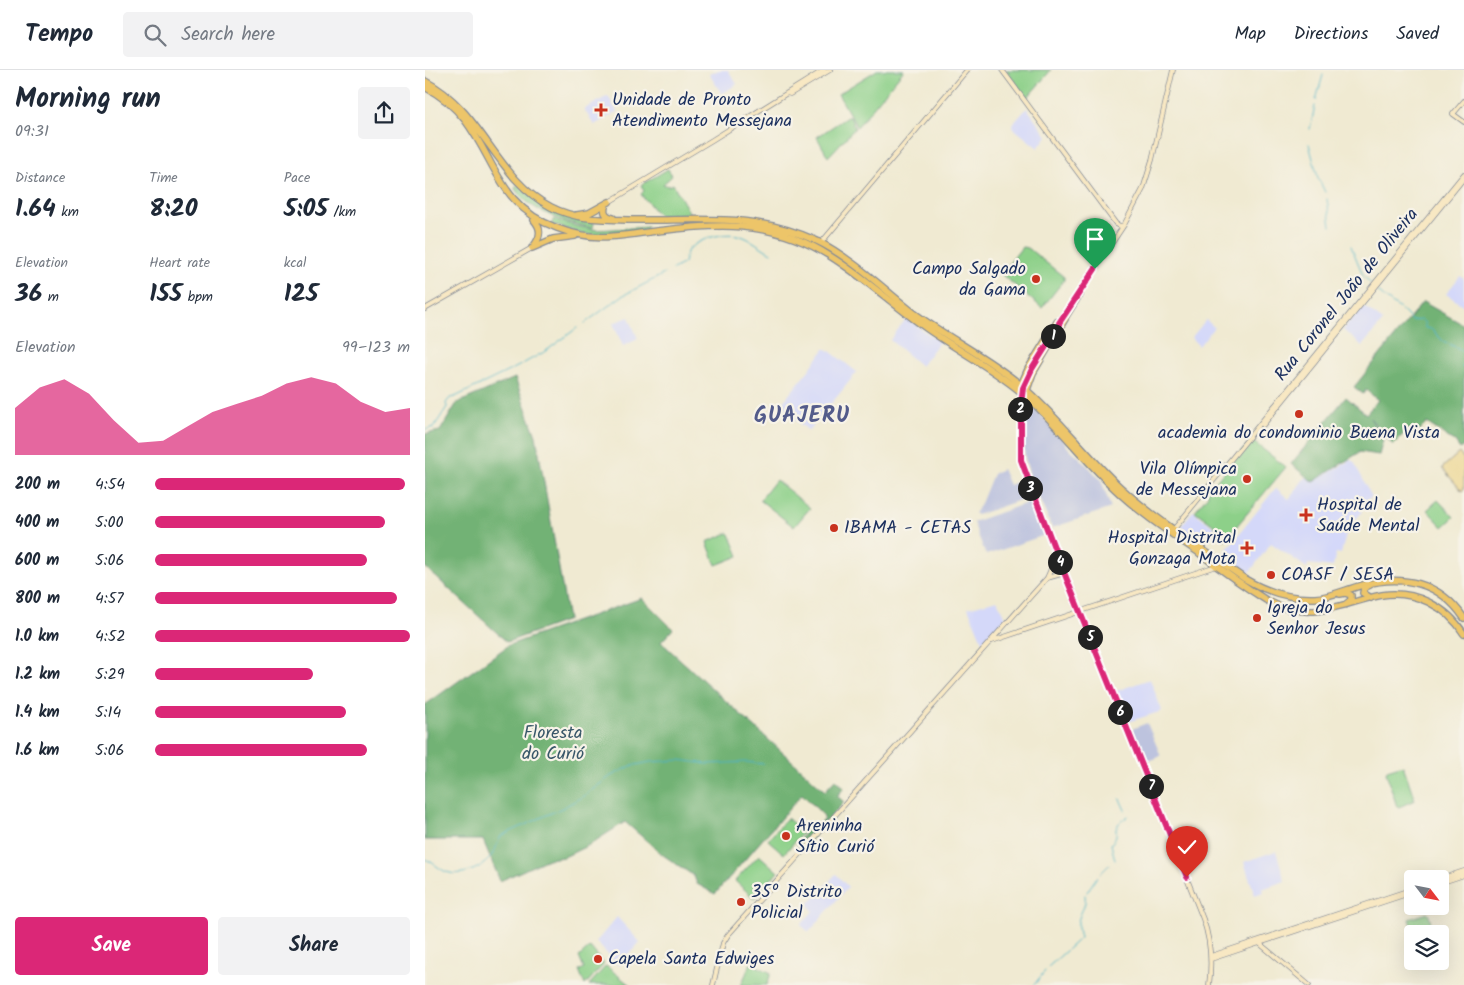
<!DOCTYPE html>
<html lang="en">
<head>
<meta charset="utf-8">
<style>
  body { margin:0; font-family:Kalam,sans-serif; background:#f2f2f3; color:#1f2937; height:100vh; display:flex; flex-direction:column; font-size:19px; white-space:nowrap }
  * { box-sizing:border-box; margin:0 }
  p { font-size:16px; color:#747a83 }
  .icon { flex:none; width:28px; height:28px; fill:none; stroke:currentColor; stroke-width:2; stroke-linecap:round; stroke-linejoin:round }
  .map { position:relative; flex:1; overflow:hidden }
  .details { display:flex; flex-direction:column; background:#fff; width:425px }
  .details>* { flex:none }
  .needle { width:32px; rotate:122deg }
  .controls { position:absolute; left:979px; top:800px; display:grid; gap:10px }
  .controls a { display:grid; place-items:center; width:45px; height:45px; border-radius:5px; background:#fff; box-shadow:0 5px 20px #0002; font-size:25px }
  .pin { position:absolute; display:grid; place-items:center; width:42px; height:42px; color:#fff; margin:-51px -21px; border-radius:50% 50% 50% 0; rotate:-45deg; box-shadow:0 0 5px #0007 }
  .pin .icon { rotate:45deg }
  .km { position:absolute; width:25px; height:25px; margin:-12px; border-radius:50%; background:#222; color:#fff; font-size:14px; line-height:25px; text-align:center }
  .round { display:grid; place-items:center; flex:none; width:52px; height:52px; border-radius:5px; background:#f2f2f3 }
  .overview { display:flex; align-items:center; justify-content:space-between; height:85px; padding:0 15px }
  h1 { font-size:28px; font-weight:600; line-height:38px }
  .stats { display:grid; grid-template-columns:repeat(3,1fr); gap:8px; height:85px; padding:5px 15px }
  .stats div { display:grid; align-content:center }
  .stats b { font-size:25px; font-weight:600 }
  .stats small { font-size:14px; font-weight:400 }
  .stats p { font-size:14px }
  .chart { height:140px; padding:10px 15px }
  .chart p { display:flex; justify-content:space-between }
  .chart svg { width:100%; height:90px; margin-top:5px; fill:#db2777; opacity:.7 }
  .action { display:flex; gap:10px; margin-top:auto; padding:10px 15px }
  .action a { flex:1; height:58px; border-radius:5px; background:#db2777; color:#fff; font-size:20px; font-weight:600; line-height:58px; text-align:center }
  .action a+a { background:#f2f2f3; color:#1f2937 }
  ul { padding:0 15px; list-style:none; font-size:16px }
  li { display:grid; grid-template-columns:80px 60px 1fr; align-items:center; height:38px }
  li i { height:12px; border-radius:6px; background:#db2777 }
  header { display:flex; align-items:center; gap:30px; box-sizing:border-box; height:70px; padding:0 25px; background:#fff; border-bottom:1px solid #e0e1e3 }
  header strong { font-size:24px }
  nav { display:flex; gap:28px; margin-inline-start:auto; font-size:18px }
  .search { width:350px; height:45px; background:#f2f2f3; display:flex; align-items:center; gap:12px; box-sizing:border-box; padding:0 18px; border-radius:5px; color:#747a83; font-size:19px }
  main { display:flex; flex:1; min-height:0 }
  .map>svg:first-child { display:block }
  .built { fill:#d4d8f9 }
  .industrial { fill:#bdc3de }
  .green { fill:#8dd089; stroke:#548074 }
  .forest { fill:#72b275; stroke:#46706a }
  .sand { fill:#eeda9e; stroke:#84847e }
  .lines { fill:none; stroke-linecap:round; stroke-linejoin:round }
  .stream { stroke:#49b3c7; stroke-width:1 }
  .secondary-casing { stroke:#868c98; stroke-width:5.5 }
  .highway-casing { stroke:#868c98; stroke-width:8 }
  .secondary { stroke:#f8e8c3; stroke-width:4 }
  .highway { stroke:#edc569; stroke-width:5.5 }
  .secondary-bridge-casing { stroke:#868c98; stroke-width:5.5; stroke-linecap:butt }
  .secondary-bridge { stroke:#f8e8c3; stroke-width:4 }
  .route-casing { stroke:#fff; stroke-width:10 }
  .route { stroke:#db2777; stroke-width:6 }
  .poi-dot { fill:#c8321e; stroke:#f7f3e8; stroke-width:2 }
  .labels { text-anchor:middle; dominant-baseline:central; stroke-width:4.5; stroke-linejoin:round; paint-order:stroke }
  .poi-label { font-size:18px; fill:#1b2f5e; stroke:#f7f3e8; text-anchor:start }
  .street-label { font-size:18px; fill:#1b2f5e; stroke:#f7f3e8 }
  .park-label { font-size:18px; fill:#385769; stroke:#f7f3e8 }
  .district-label { font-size:22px; font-weight:bold; letter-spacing:1px; fill:#535b8a; stroke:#f7f3e8 }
</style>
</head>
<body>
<header>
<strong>Tempo</strong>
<div class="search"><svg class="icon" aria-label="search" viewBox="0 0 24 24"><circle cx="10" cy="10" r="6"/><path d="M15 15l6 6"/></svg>Search here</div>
<nav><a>Map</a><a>Directions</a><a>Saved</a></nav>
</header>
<main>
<section class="details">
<div class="overview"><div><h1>Morning run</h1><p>09:31</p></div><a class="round"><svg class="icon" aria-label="share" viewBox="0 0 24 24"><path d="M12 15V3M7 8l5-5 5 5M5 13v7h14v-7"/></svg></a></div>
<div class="stats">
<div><p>Distance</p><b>1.64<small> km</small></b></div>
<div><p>Time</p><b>8:20</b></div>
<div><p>Pace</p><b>5:05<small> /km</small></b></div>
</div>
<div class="stats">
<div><p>Elevation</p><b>36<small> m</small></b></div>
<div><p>Heart rate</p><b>155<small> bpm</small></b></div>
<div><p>kcal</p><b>125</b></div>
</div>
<div class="chart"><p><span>Elevation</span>99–123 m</p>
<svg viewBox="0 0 160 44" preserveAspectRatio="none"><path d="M0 44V21L10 11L20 7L30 14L40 27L50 38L60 37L70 30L80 23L90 19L100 15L110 9L120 6L130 9L140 18L150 23L160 21V44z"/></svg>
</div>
<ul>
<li><b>200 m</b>4:54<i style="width:98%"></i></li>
<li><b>400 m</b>5:00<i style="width:90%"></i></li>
<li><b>600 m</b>5:06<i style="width:83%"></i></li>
<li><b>800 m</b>4:57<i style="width:95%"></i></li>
<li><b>1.0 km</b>4:52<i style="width:100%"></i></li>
<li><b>1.2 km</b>5:29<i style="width:62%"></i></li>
<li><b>1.4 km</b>5:14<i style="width:75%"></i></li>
<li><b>1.6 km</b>5:06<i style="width:83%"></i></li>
</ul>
<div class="action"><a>Save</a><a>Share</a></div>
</section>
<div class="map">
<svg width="1039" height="915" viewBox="0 0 1039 915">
  <rect width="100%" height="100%" fill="#f7f3e8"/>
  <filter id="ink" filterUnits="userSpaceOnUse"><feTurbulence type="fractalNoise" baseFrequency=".02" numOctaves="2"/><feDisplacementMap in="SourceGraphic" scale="10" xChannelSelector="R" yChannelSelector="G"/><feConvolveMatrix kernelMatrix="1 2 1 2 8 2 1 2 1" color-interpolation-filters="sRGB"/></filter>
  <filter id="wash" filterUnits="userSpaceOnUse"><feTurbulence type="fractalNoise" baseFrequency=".0096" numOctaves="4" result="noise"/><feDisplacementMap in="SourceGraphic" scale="20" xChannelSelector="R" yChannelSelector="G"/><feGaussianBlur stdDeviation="1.12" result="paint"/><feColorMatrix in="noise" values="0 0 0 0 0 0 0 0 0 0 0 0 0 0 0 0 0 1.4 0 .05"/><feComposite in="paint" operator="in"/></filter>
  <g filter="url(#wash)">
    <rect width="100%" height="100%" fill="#f0ead2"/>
    <path class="built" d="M 294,0 L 303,0 L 312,14 L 297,24 L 284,4 Z
      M 183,26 L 192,42 L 169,55 L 159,39 Z
      M 602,38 L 622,66 L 613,78 L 587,57 L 588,54 Z
      M 1035,206 L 1039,209 L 1039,236 L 1021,224 Z
      M 938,236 L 958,251 L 937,276 L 918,260 Z
      M 204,247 L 213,269 L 198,276 L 188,253 Z
      M 482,248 L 497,260 L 515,271 L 496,296 L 465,270 Z
      M 781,250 L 789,257 L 774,276 L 766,268 Z
      M 399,279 L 402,279 L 432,302 L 384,361 L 354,337 L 384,300 Z
      M 926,390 L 929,392 L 947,427 L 939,431 L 942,437 L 936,439 L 937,442 L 922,460 L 916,484 L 911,483 L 908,497 L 883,494 L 882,498 L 846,473 L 822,506 L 795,488 L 849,420 L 852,419 L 864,429 L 881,406 L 888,412 Z
      M 768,441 L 790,458 L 776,476 L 754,459 Z
      M 572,530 L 581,548 L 561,570 L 557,571 L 543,538 Z
      M 725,609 L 737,641 L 703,652 L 691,621 Z
      M 851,781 L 860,811 L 837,819 L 838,822 L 830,825 L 819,792 Z
      M 411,804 L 423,817 L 384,862 L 376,855 L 388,841 L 383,834 Z
      M 192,847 L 215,872 L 194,896 L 171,872 Z"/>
    <path class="industrial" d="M 603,336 L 607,336 L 637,368 L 643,378 L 652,385 L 676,410 L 686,438 L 627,458 L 613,426 L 610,425 L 600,388 L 598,365 L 599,342 Z
      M 577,399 L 584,415 L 598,410 L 604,427 L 552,445 L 549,443 L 555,436 L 568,404 Z
      M 605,432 L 620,465 L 561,485 L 548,452 Z
      M 722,653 L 736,686 L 720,692 L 707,659 Z"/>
    <path class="green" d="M 452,0 L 479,0 L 432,57 L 413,24 Z
      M 581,0 L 626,0 L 602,28 Z
      M 422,47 L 425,47 L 430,58 L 403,87 L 392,67 Z
      M 243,99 L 247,106 L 238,114 L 243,116 L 248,114 L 264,142 L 263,145 L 234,146 L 221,130 L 220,130 L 216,124 L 219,121 L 216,115 Z
      M 92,115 C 115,135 139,146 169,152 L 168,158 C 143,153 105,142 90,119 Z
      M 129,149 L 151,156 L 172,160 L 223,157 L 221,160 L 186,165 L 157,164 L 126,154 Z
      M 597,177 L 603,178 L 639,207 L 639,210 L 617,238 L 576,204 Z
      M 826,370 L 861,397 L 800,470 L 790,461 L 791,457 L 770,441 L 783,425 L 783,421 Z
      M 351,410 L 385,438 L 369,457 L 335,430 Z
      M 1013,430 L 1029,447 L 1018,457 L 1002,440 Z
      M 303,463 L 305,464 L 314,486 L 291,495 L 282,472 Z
      M 978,695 L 990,730 L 974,737 L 972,737 L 961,702 L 962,700 Z
      M 362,748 L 378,762 L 359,784 L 343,770 Z
      M 334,785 L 353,802 L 329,828 L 310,811 Z
      M 1003,843 L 1007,855 L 988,861 L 984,849 Z
      M 165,877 L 179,894 L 160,915 L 154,900 L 159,899 L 154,887 Z
      M 326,893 L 346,903 L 342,915 L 316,915 Z
      M 181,896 L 205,915 L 164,915 Z"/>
    <path class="forest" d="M 998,232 L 1039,255 L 1039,376 L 1035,379 L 1030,372 L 1002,353 L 994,361 L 983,359 L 968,375 L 945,348 L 958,370 L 954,385 L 935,382 L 888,412 L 866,394 L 921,327 L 941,344 L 953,330 L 941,320 L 938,324 L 929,317 Z
      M 90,308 L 111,366 L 143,550 L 82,572 L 0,497 L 0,364 L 15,361 L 32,333 Z
      M 217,528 L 248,559 L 236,572 L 400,721 L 411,709 L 419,718 L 412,726 L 419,732 L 378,778 L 372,774 L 381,761 L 399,750 L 399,746 L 377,724 L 290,824 L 272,814 L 269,806 L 238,785 L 200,752 L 164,775 L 139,787 L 123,789 L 75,811 L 58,770 L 0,770 L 0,635 L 84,575 Z"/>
    <path class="sand" d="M 1034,383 L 1039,389 L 1039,419 L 1037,421 L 1017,398 Z"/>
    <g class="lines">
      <path class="stream" d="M 891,30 L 898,5
        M 885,59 L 890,36
        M 884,74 L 893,108 L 900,122
        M 902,129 L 906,156
        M 926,176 L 938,205 L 946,214
        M 248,199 L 259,193 C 260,188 261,182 264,179 C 276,168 301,161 316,166 C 326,169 337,178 346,183
        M 952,220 C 962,233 978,237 986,251 L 996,250 L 1000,253 L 1000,258 L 1006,259 L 1018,271 L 1039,281
        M 160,253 L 197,226 L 239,204
        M 1039,294 L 1037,297 L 1039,299
        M 0,360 L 9,357 L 22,337 L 21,333 L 25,328 L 30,327 L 92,297 L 121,281 L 152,258
        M 695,729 L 700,740
        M 0,789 C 9,792 15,801 25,803 C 39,806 60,797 67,785 C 71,779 73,772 76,766 L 137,738 L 157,727 L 186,706 L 206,696 L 225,692 L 254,690 L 283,694 L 321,692 L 339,694
        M 690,790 L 686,774 C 690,769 692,766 691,759 L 694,753 L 703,746
        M 662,822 L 671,808 L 684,795
        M 653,870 L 655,868 C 654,863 652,857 653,852 C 655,841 662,836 660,825
        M 623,897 L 652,871
        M 609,915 L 620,901"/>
    </g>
  </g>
  <g filter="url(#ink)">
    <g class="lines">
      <defs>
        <path id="secondary" d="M 577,0 L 691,154 L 695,156 L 699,155
          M 362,23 L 365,24 L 405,0
          M 1039,31 L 1028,44 L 1039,52
          M 184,132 L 287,70 L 399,0
          M 396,173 L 542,0
          M 0,239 L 107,178
          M 640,250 L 655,226 L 655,222
          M 634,256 L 634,253 L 699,155 L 718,119 L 727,90 L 748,0
          M 605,302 L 616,284
          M 596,334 L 595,384 L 598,396 L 629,480 L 640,503 L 778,849 C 786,871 787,892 784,915
          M 838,355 L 1039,108
          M 749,459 L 1039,104
          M 622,508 L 640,503
          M 567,571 L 791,496
          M 1015,809 L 1039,801
          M 1015,813 L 1039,805
          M 834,873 L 884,915
          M 786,886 L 988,819
          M 786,889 L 988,822
          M 288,915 L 298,873 L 303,865 L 622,508 L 629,492 L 630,482"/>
        <path id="highway" d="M 0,11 C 58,41 70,108 126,137 C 153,151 180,149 209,150 C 276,151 328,142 392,171 C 424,186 461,221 489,243 C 524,269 564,288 597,316 C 633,347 661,385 695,417 C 733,452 778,479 820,509 C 842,522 864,529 890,528 C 906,527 922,519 938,515 C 977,504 1015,512 1039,548
          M 0,17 C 15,25 29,36 40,50 C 72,93 75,137 132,158 C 165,171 190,167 224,162 C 290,154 345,148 405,186 C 439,207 468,235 501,258 C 532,280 566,297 596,322 C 630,351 657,388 690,419 C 715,443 744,462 773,482 C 795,499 817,515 841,530 C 884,554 915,533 957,525 C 989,520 1022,536 1039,564
          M 182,133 C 177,141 180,146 188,148
          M 152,145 L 164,143 L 184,132
          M 108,177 C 116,167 117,159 109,150
          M 107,178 L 128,169 L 150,166
          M 596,315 L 603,299 L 632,252
          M 602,320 L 608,303 L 640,249
          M 945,515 L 939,518 L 938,523 L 946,528
          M 915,524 L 920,523 L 926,525 L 926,530 L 921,534"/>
      </defs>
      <use href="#secondary" class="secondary-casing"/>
      <use href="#highway" class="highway-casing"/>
      <use href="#secondary" class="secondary"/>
      <use href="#highway" class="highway"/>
      <defs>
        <path id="secondary-bridge" d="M 596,334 L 598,318 L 605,302"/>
      </defs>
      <use href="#secondary-bridge" class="secondary-bridge-casing"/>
      <use href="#secondary-bridge" class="secondary-bridge"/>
    </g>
  </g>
  <g class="lines" filter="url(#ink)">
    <defs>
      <path id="route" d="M 670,199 L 634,253 L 634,256 L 607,299 L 598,318 L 596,334 L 596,390 L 630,480 L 762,807"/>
    </defs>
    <use href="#route" class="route-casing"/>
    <use href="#route" class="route"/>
  </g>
  <g class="poi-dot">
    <path d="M173.5 32.5h5v5h5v5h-5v5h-5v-5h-5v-5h5z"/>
    <circle cx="611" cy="209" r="5"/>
    <circle cx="874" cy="344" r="5"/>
    <circle cx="822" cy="409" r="5"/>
    <path d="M878.5 437.5h5v5h5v5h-5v5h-5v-5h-5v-5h5z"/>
    <circle cx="409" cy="458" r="5"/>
    <path d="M819.5 470.5h5v5h5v5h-5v5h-5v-5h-5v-5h5z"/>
    <circle cx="846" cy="505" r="5"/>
    <circle cx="832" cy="548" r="5"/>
    <circle cx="361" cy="766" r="5"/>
    <circle cx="316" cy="832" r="5"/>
    <circle cx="173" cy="889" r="5"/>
  </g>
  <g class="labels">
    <g class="poi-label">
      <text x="187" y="30">Unidade de Pronto<tspan x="187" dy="21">Atendimento Messejana</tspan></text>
      <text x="601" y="199" text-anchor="end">Campo Salgado<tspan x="601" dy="21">da Gama</tspan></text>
      <text x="874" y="363" text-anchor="middle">academia do condominio Buena Vista</text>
      <text x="812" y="399" text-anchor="end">Vila Olímpica<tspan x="812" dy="21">de Messejana</tspan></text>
      <text x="892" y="435">Hospital de<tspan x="892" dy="21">Saúde Mental</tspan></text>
      <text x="419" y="458">IBAMA - CETAS</text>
      <text x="811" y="468" text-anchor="end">Hospital Distrital<tspan x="811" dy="21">Gonzaga Mota</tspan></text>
      <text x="856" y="505">COASF / SESA</text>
      <text x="842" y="538">Igreja do<tspan x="842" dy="21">Senhor Jesus</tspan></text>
      <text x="371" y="756">Areninha<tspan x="371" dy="21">Sítio Curió</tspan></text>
      <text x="326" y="822">35º Distrito<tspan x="326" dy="21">Policial</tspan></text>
      <text x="183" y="889">Capela Santa Edwiges</text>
    </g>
    <g class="street-label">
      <text transform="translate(922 225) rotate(-51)">Rua Coronel João de Oliveira</text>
    </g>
    <g class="park-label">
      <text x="128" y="663">Floresta<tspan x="128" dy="21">do Curió</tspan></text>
    </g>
    <g class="district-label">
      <text x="377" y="346">GUAJERU</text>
    </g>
  </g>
</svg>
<div class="controls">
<a><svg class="needle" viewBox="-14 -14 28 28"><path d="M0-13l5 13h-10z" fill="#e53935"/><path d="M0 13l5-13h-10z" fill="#747a83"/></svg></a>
<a><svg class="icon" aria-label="layers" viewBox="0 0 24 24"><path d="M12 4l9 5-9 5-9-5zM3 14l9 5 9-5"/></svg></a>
</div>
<div class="pin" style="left:670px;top:199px;background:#1e9e55"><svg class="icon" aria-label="arrive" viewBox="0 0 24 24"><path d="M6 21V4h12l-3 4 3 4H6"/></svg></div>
<div class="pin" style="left:762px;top:807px;background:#d93025"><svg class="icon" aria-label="check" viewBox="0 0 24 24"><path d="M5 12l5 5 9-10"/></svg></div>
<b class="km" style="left:628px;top:266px">1</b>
<b class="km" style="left:595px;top:339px">2</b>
<b class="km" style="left:605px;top:418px">3</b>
<b class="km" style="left:635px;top:492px">4</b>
<b class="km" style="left:665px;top:567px">5</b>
<b class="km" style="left:695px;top:642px">6</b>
<b class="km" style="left:726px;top:716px">7</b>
</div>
</main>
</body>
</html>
